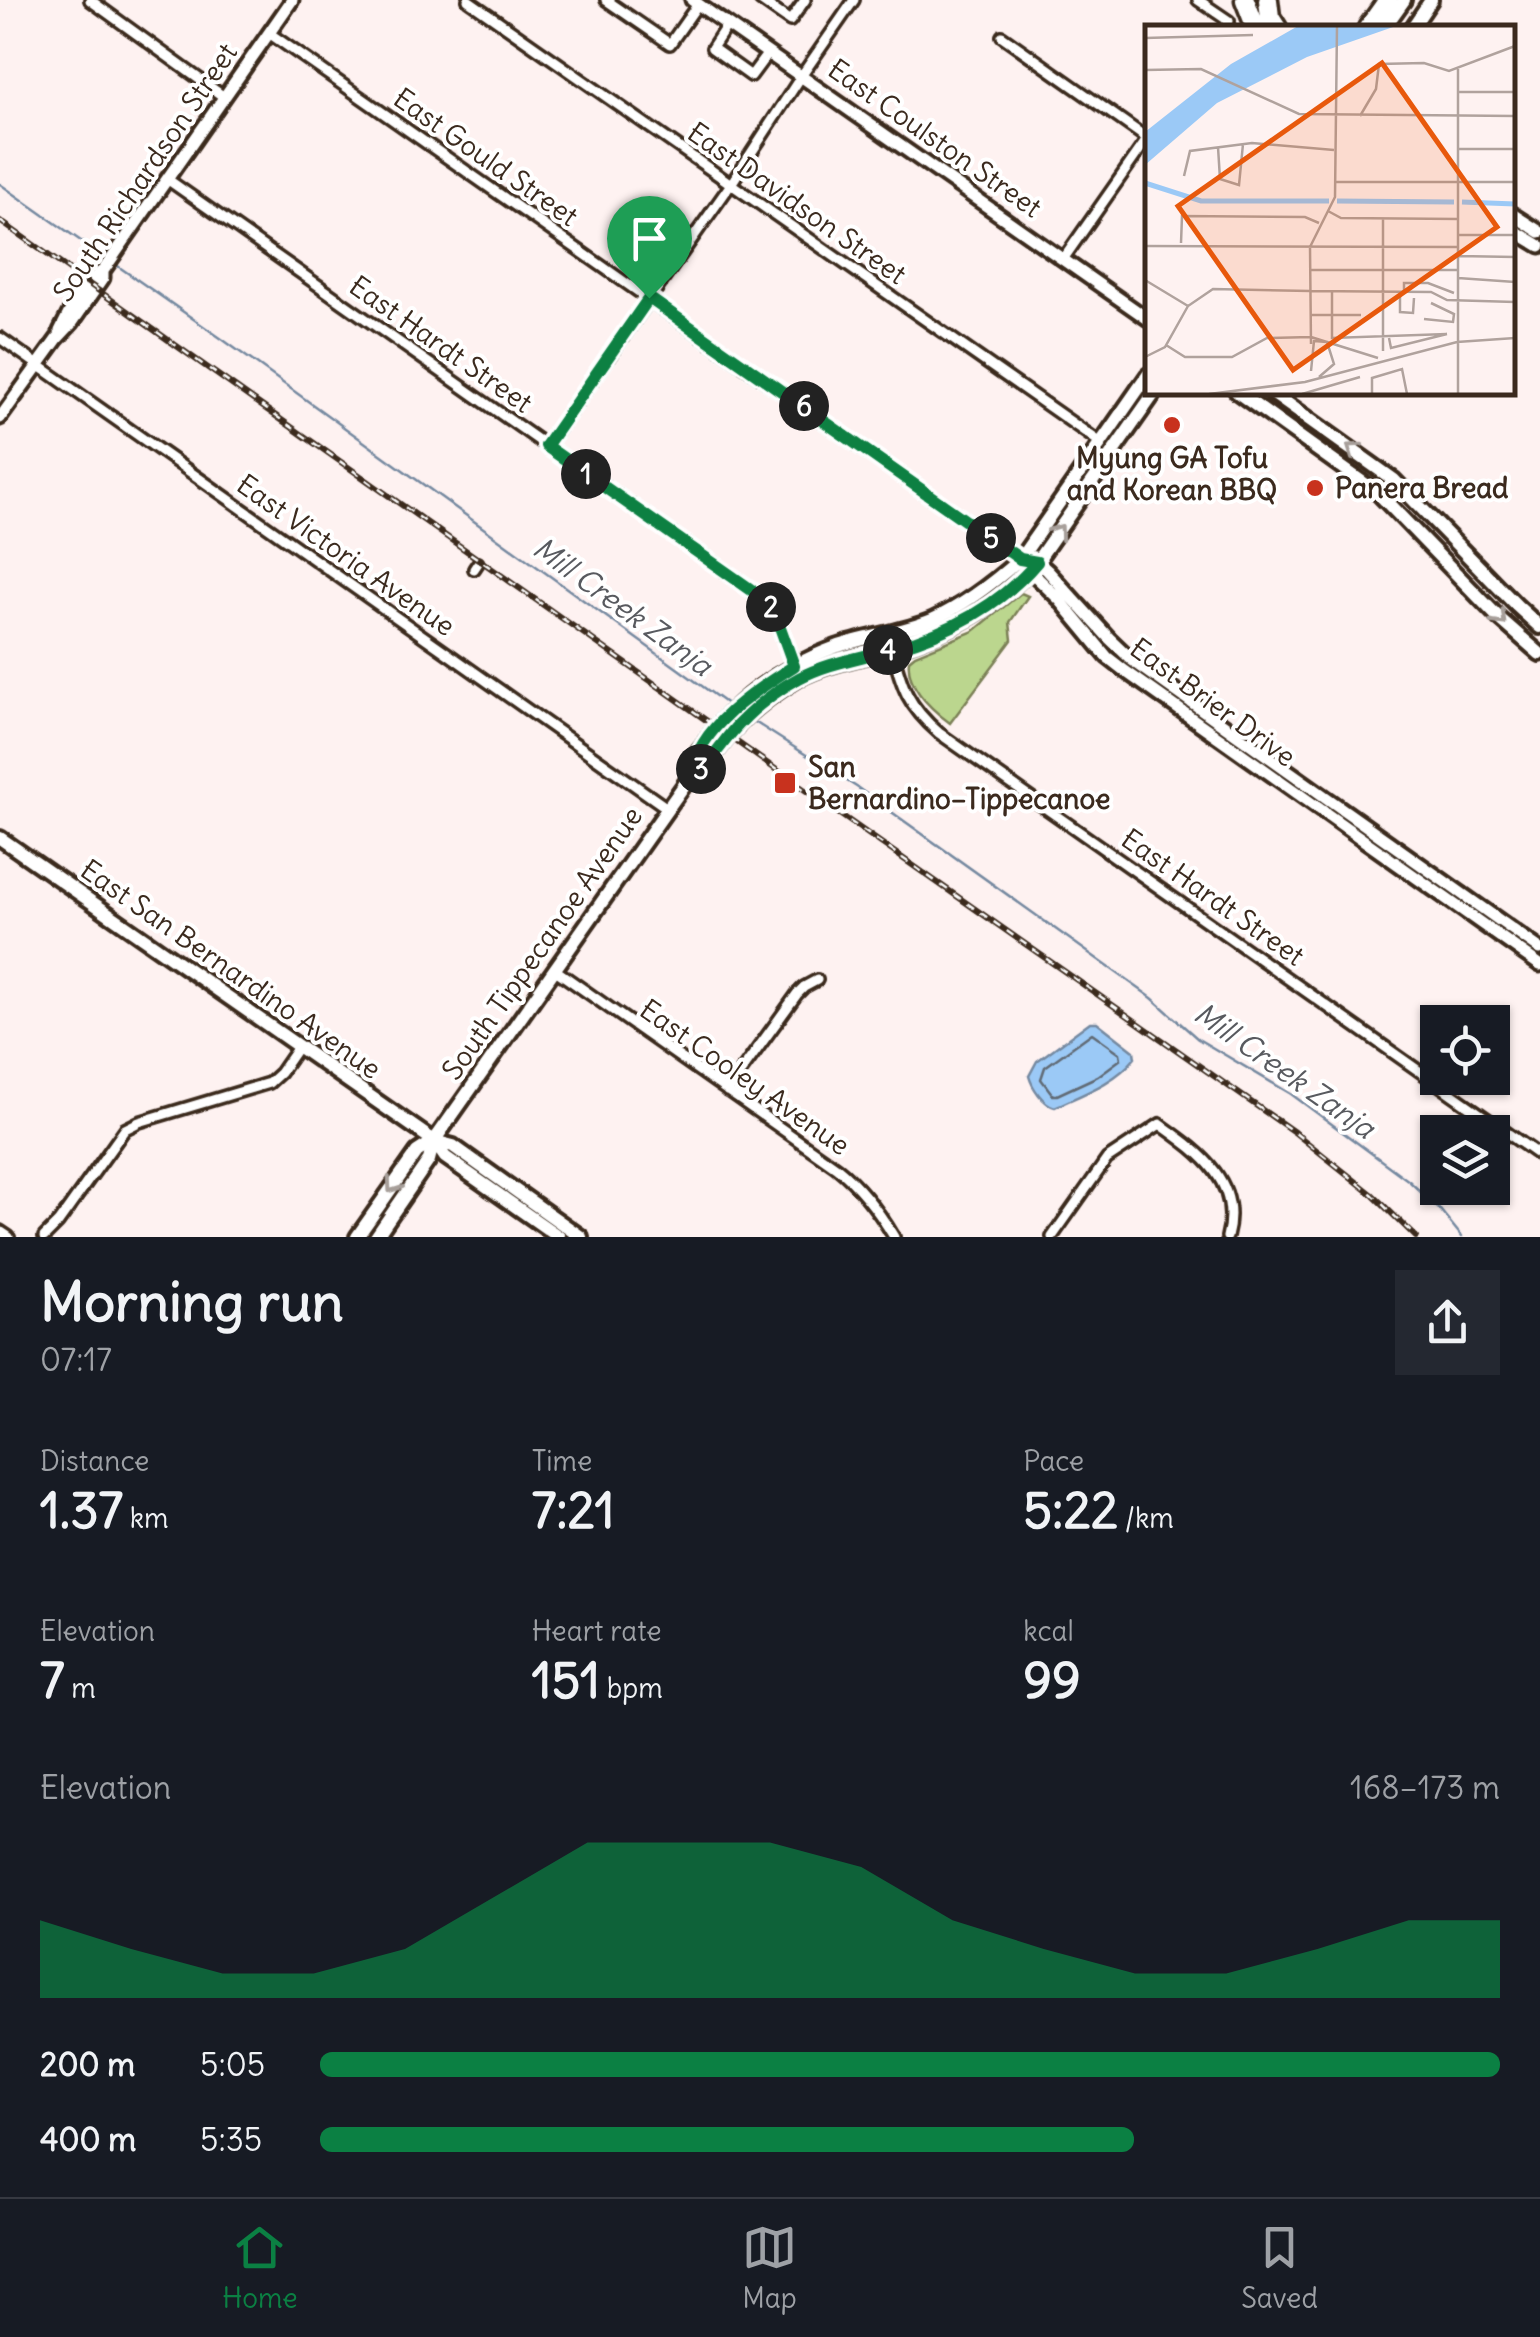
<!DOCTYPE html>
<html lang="en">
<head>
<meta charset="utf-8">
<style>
  body { margin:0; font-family:Delius,sans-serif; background:#242831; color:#f1f3f6; height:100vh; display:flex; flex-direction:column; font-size:38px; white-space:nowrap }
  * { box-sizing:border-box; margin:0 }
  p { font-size:32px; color:#9ea1a6 }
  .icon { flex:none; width:55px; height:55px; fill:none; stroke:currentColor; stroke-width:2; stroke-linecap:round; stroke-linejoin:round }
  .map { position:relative; height:1237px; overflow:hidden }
  .details { display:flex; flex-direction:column; background:#171b24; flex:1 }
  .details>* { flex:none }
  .buttons { position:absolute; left:1420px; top:1005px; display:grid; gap:20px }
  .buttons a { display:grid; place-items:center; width:90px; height:90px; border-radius:0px; background:#171b24; box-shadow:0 2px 8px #0004; font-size:50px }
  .pin { position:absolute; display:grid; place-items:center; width:85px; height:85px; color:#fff; margin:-102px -42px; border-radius:50% 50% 50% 0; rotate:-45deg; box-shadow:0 0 10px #0007 }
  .pin .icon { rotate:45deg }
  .km { position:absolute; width:50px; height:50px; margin:-25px; border-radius:50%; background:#222; color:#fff; font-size:28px; line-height:50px; text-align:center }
  .round { display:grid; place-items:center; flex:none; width:105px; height:105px; border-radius:0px; background:#242831 }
  .head { display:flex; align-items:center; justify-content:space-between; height:170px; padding:0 40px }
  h1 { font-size:55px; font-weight:800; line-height:75px }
  .metrics { display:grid; grid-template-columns:repeat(3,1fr); gap:15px; height:170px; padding:10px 40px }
  .metrics div { display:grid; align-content:center }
  .metrics b { font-size:50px; font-weight:800 }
  .metrics small { font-size:28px; font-weight:400 }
  .metrics p { font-size:28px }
  .chart { height:280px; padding:20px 40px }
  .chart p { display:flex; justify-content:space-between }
  .chart svg { width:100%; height:180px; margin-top:10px; fill:#0b8043; opacity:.7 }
  ul { padding:0 40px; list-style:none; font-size:32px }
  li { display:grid; grid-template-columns:160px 120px 1fr; align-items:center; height:75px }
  li i { height:25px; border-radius:12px; background:#0b8043 }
  .tab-bar { display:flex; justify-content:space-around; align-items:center; height:140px; border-top:2px solid #363941; background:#171b24; font-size:28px; color:#9ea1a6 }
  .tab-bar a { display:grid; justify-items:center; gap:5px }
  .tab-bar .current { color:#0b8043 }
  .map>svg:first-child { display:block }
  .green { fill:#bbd68e; stroke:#7b8056; stroke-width:2.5 }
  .water { fill:#9bc9f6; stroke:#7589a0; stroke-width:2.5 }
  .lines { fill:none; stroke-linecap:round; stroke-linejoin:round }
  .shore { stroke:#616a74; stroke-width:2.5 }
  .stream { stroke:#7589a0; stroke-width:2.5 }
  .minor-casing { stroke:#3b2a1e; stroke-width:16 }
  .tertiary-casing { stroke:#3b2a1e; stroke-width:19 }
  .secondary-casing { stroke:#3b2a1e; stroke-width:20 }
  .motorway-casing { stroke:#3b2a1e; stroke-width:25 }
  .minor { stroke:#fff; stroke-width:9 }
  .tertiary { stroke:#fff; stroke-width:11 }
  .secondary { stroke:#fff; stroke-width:12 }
  .motorway { stroke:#fff; stroke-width:18 }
  .rail-casing { stroke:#3b2a1e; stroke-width:6 }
  .rail { stroke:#fff; stroke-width:2.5; stroke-dasharray:8; stroke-linecap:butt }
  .oneway { stroke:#a79f9a }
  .route-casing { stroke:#fff; stroke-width:20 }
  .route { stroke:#0b8043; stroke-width:12 }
  .poi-dot { fill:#c8321e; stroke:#fff; stroke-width:4 }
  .labels { text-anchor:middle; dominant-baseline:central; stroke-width:8; stroke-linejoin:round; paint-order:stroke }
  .street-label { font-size:28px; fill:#3b2a1e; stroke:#fff }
  .poi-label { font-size:28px; font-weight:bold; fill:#3b2a1e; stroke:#fff; text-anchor:start }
  .water-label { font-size:30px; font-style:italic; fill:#585a5f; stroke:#fff }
  .inset-river { fill:none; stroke:#9bc9f6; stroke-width:5 }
  .inset-road { fill:none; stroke:#b0a29d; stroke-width:2.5 }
  .view { fill:#e8590c; fill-opacity:0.15; stroke:#e8590c; stroke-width:5 }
  .inset-edge { fill:none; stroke:#3b2a1e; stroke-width:5 }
</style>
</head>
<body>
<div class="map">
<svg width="1540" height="1237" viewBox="0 0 1540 1237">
  <rect width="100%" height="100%" fill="#fef2f1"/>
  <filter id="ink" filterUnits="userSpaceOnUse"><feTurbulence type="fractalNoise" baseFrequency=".01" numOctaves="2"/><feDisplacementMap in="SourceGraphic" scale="20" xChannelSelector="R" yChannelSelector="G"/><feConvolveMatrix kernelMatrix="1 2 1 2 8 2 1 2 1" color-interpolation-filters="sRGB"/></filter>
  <g filter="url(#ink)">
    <path class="green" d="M 1021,593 L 1028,596 L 1010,622 L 1012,640 L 950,723 C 931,709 906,686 909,660 L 915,655 L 974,631 Z"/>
    <path class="water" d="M 1090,1022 L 1097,1022 L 1134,1051 L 1135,1058 C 1115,1083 1083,1094 1055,1107 C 1043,1104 1032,1087 1029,1076 L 1037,1061 Z"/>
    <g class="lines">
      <path class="shore" d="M 1092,1033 L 1120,1053 L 1121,1059 L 1098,1076 L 1057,1095 L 1053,1095 L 1041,1079 L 1045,1067 Z"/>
      <path class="stream" d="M 0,184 L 105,258
        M 112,262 L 222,339 L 731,707
        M 750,719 L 858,788 L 1152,998 L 1198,1039 L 1291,1094 L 1409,1181 L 1441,1211 L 1462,1237"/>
      <defs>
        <path id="minor" d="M 90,0 L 224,97
          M 468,0 L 1101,443
          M 606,0 L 670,44 L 698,4
          M 760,0 L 790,21 L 805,0
          M 1198,0 L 1229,21 L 1224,28
          M 727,25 L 712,48 L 751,76 L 768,53
          M 269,33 L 1020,559
          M 1002,36 L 1148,139
          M 167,179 L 760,596 L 772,608 L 796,669
          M 1064,258 L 1148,138
          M 0,338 L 667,808
          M 546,446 L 731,184 L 802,75 L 854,0
          M 474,569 L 478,563
          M 892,649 C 902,688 908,706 939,733 L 1540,1156
          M 554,969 L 836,1167 C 861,1187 878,1210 894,1237
          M 727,1091 L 797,994 L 804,987 L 817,980
          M 0,1231 L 9,1237
          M 44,1237 L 58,1223 L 125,1129 L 139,1122 L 269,1083 L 280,1073 L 298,1047
          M 1052,1237 L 1107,1159 L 1160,1124 C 1199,1152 1242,1181 1227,1237"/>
        <path id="tertiary" d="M 692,0 L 1148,319
          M 1512,214 L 1540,232
          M 1512,229 L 1540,246
          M 60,331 C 68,314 87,279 103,271
          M 0,418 L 57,339 L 72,323 L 103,278 L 103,271 L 292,0
          M 1028,560 L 1037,561 L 1047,570 L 1109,638 L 1132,660 L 1540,949
          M 1024,565 L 1059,599 L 1107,657 L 1125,671 L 1540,965"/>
        <path id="secondary" d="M 1384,28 L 1404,0
          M 1412,28 L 1431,0
          M 1237,392 L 1379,494 L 1499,618 L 1540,654
          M 1271,392 L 1394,480 L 1517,606 L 1540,627
          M 692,774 C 692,769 692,764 693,759 C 696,753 703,746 707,740 C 739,697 785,666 836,647 C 867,636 901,633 932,620 C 965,605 993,583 1020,559 L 1148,375
          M 0,838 L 434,1141 L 445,1157 L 559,1237
          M 434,1141 L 453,1146 L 581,1237
          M 357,1237 L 417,1152 L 434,1141
          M 376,1237 L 429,1160 L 434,1141 L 692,774 C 710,764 719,746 733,730 C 752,709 775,692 799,678 C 830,662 862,658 894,648 C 948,633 1001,605 1037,561 L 1155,392"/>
        <path id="motorway" d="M 1245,0 L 1256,28
          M 1268,0 L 1270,17 L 1277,28
          M 1368,28 L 1388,0"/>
      </defs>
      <use href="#minor" class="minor-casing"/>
      <use href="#tertiary" class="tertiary-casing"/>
      <use href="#secondary" class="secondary-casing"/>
      <use href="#motorway" class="motorway-casing"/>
      <use href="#minor" class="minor"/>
      <use href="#tertiary" class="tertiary"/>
      <use href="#secondary" class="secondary"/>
      <use href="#motorway" class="motorway"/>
      <defs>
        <path id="rail" d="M 0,221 L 788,778 L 1294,1132 L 1372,1194 L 1416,1237"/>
      </defs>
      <use href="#rail" class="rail-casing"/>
      <use href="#rail" class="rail"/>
    </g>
    <defs><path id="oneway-chevron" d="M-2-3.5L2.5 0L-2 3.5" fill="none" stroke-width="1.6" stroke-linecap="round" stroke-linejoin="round" transform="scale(2.5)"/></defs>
    <g class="oneway">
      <use href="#oneway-chevron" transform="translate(1353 449) rotate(-145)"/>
      <use href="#oneway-chevron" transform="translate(1058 531) rotate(-54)"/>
      <use href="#oneway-chevron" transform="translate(1500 619) rotate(45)"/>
      <use href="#oneway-chevron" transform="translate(393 1186) rotate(125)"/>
    </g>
  </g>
  <g class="lines" filter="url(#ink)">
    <defs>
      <path id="route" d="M 649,298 L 1020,559 L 1037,562 C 1001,605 948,633 894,648 C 862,658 829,662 799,678 C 777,690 756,706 738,725 C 722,742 712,763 692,774 C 698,727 757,689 794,666 L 776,616 L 772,608 L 760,596 L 546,446 Z"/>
    </defs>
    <use href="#route" class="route-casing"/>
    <use href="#route" class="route"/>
  </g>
  <g class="poi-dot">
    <circle cx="1172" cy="425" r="10"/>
    <circle cx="1315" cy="488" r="10"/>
    <rect x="773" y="771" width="24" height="24" rx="5"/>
  </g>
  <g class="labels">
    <g class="street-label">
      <text transform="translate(935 138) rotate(35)">East Coulston Street</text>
      <text transform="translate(486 157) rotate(35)">East Gould Street</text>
      <text transform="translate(145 172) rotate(-56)">South Richardson Street</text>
      <text transform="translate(797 203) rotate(35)">East Davidson Street</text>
      <text transform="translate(441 344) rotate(35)">East Hardt Street</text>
      <text transform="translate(346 555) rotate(35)">East Victoria Avenue</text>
      <text transform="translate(1213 702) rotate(36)">East Brier Drive</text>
      <text transform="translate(1213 897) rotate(35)">East Hardt Street</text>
      <text transform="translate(542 943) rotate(-55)">South Tippecanoe Avenue</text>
      <text transform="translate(231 969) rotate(35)">East San Bernardino Avenue</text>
      <text transform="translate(745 1077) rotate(35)">East Cooley Avenue</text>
    </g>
    <g class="poi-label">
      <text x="1172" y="458" text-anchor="middle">Myung GA Tofu<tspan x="1172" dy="32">and Korean BBQ</tspan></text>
      <text x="1335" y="488">Panera Bread</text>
      <text x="808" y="767">San<tspan x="808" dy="32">Bernardino–Tippecanoe</tspan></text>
    </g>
    <g class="water-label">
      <text transform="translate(623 606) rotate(36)">Mill Creek Zanja</text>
      <text transform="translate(1285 1070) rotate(35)">Mill Creek Zanja</text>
    </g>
  </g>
  <g transform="translate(1145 25)">
    <rect width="370" height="370" fill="#fef2f1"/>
    <path d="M 153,1 L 251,1 L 162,32 L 72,78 L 0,140 L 0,107 L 86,39 Z" fill="#9bc9f6"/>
    <path class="inset-river" d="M 0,158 L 56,176 L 184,176M 192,176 L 309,177M 317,177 L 370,179"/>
    <path class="inset-road" d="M 0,13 L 108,10M 313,44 L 313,369M 0,45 L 56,44 L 154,89 L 370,91M 313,67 L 370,67M 215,91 L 231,64 L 234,39 L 279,38 L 304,46 L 370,21M 73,122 L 75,154 L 94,160 L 98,119M 313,124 L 370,124M 39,151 L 45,126 L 107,118 L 189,125M 189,157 L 370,157M 183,186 L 196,193 L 313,194M 238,193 L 238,326M 313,210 L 370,210M 36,218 L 37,191 L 160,192 L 174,198M 0,221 L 313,222M 313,231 L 370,232M 165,245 L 313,245M 313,253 L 370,257M 0,255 L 43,281M 165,266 L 286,267 L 302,275 L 370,277M 187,266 L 187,313 L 302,309M 259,266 L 259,258 L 283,258 L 309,268M 255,272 L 255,287 L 268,288 L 269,273M 165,290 L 216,290M 279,294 L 308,297 L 309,289 L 286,278M 166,312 L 233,333M 244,313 L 246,323 L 302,309M 166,319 L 165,222 L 190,172 L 192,1M 21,320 L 40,332 L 87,332 L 122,313 L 166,312M 0,332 L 20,322 L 43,281 L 68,264 L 165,266M 166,346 L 169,316 L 182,317 L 189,339 L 174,352M 64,369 L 160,357 L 312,317 L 370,313M 157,369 L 215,352M 227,369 L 227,353 L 257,344 L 262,369"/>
    <path class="view" d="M 237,38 L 352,202 L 148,345 L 33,181 Z"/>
    <rect width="370" height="370" class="inset-edge"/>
  </g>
</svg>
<div class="buttons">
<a><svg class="icon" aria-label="locate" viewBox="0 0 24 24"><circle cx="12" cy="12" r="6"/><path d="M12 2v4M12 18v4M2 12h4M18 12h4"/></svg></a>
<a><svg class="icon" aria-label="layers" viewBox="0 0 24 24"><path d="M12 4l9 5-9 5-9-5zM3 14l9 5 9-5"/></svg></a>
</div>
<div class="pin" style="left:649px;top:298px;background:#1e9e55"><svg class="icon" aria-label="arrive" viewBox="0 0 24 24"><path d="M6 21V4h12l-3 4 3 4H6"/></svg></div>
<b class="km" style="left:586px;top:474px">1</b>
<b class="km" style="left:771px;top:607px">2</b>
<b class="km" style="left:701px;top:769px">3</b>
<b class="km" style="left:888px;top:650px">4</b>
<b class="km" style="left:991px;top:538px">5</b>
<b class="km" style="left:804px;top:406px">6</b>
</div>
<section class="details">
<div class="head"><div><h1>Morning run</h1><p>07:17</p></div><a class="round"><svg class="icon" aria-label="share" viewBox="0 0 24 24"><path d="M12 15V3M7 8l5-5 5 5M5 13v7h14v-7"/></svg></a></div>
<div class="metrics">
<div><p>Distance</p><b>1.37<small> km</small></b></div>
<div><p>Time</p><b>7:21</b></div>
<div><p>Pace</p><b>5:22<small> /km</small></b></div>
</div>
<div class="metrics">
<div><p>Elevation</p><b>7<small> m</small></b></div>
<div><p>Heart rate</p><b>151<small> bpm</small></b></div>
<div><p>kcal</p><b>99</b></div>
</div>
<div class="chart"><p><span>Elevation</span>168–173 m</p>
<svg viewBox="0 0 160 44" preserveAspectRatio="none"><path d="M0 44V25L10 32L20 38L30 38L40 32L50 19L60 6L70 6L80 6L90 12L100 25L110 32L120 38L130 38L140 32L150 25L160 25V44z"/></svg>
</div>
<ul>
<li><b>200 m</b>5:05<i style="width:100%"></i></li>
<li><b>400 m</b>5:35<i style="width:69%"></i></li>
</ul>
</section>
<nav class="tab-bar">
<a class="current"><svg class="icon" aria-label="home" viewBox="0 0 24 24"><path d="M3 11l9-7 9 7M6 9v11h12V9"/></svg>Home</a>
<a><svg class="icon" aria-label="map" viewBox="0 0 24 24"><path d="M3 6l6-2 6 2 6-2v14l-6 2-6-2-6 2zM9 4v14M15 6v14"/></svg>Map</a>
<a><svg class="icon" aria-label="saved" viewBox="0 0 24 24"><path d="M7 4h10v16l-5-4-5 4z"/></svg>Saved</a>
</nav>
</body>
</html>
